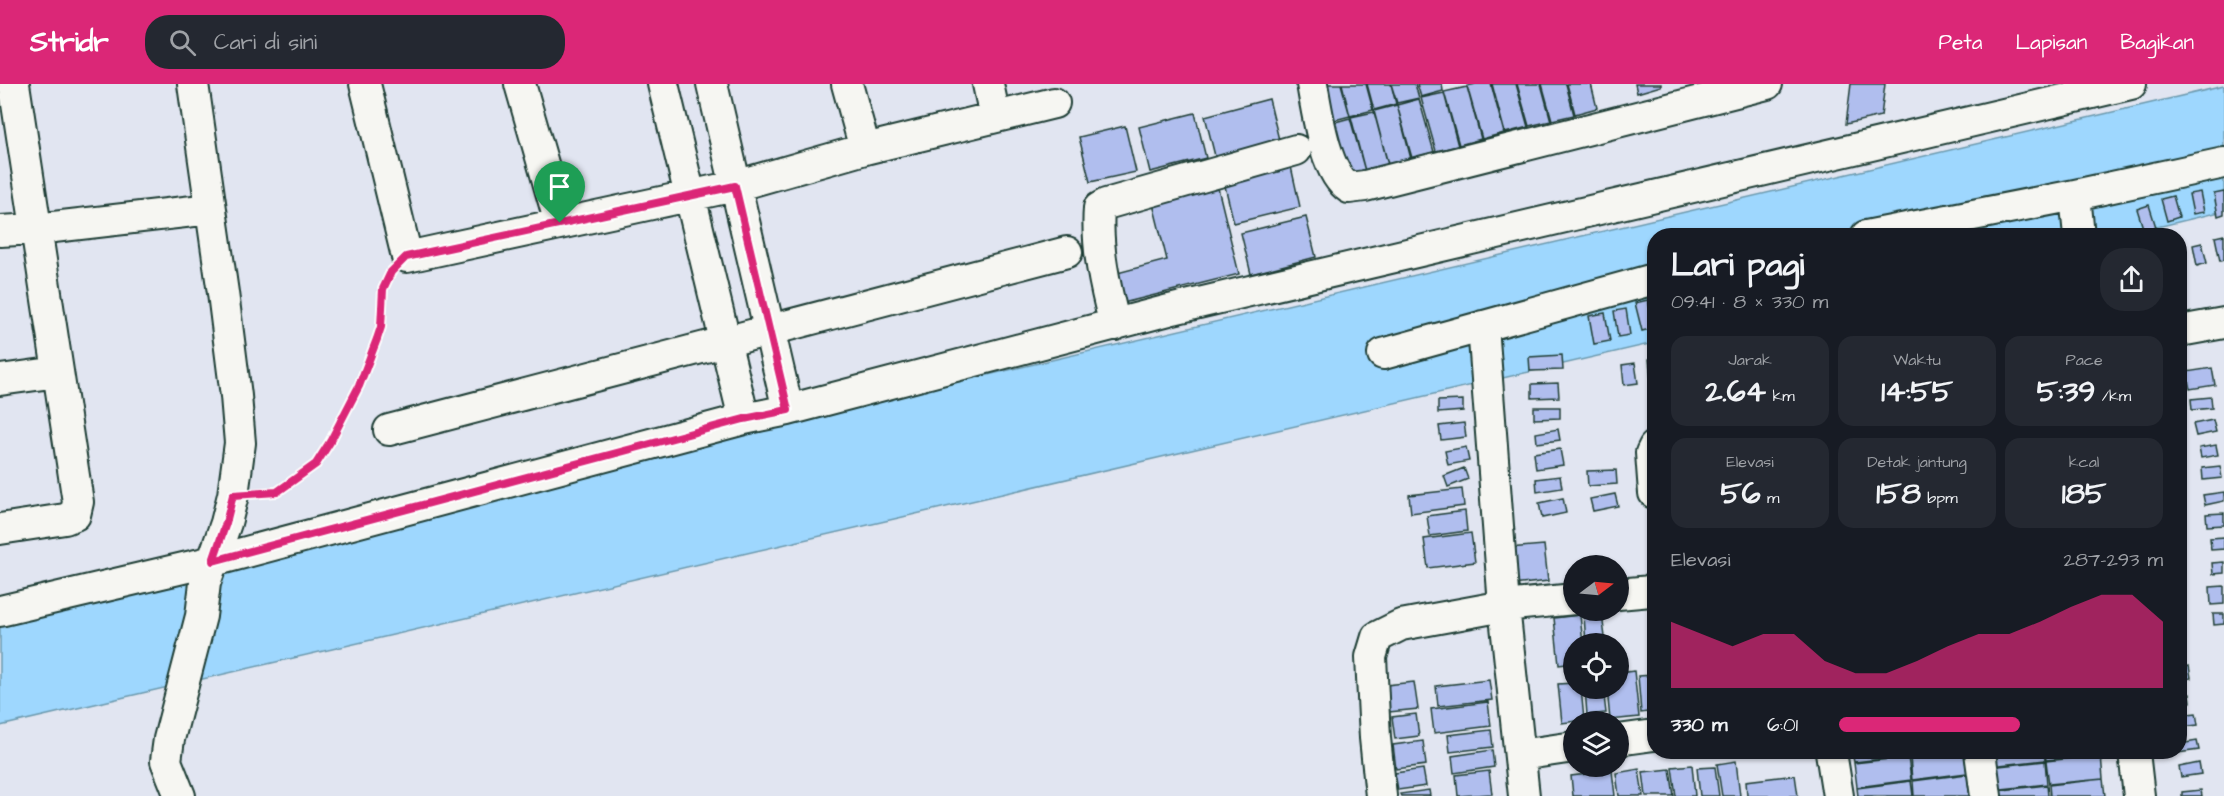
<!DOCTYPE html>
<html lang="id">
<head>
<meta charset="utf-8">
<style>
  body { margin:0; font-family:"Architects Daughter",sans-serif; background:#242831; color:#f1f3f6; height:100vh; display:flex; flex-direction:column; font-size:22px; white-space:nowrap }
  * { box-sizing:border-box; margin:0 }
  p { font-size:20px; color:#9ea1a6 }
  .icon { flex:none; width:33px; height:33px; fill:none; stroke:currentColor; stroke-width:2; stroke-linecap:round; stroke-linejoin:round }
  .map { position:relative; flex:1; overflow:hidden }
  .side { position:absolute; left:1647px; top:144px; width:540px; height:531px; display:flex; flex-direction:column; background:#171b24; border-radius:24px; box-shadow:0 2px 4px #0004 }
  .side>* { flex:none }
  .needle { width:39px; rotate:74deg }
  .fabs { position:absolute; left:1563px; top:471px; display:grid; gap:12px }
  .fabs a { display:grid; place-items:center; width:66px; height:66px; border-radius:50%; background:#171b24; box-shadow:0 2px 4px #0004; font-size:30px }
  .pin { position:absolute; display:grid; place-items:center; width:51px; height:51px; color:#fff; margin:-62px -26px; border-radius:50% 50% 50% 0; rotate:-45deg; box-shadow:0 0 6px #0007 }
  .pin .icon { rotate:45deg }
  .round { display:grid; place-items:center; flex:none; width:63px; height:63px; border-radius:24px; background:#242831 }
  .overview { display:flex; align-items:center; justify-content:space-between; height:102px; padding:0 24px }
  h1 { font-size:33px; font-weight:700; line-height:45px }
  .metrics { display:grid; grid-template-columns:repeat(3,1fr); gap:9px; height:102px; padding:6px 24px }
  .metrics div { display:grid; align-content:center; border-radius:15px; background:#242831; text-align:center }
  .metrics b { font-size:30px; font-weight:700 }
  .metrics small { font-size:16px; font-weight:400 }
  .metrics p { font-size:16px }
  .chart { height:168px; padding:12px 24px }
  .chart p { display:flex; justify-content:space-between }
  .chart svg { width:100%; height:108px; margin-top:6px; fill:#db2777; opacity:.7 }
  ul { padding:0 24px; list-style:none; font-size:20px }
  li { display:grid; grid-template-columns:96px 72px 1fr; align-items:center; height:45px }
  li i { height:15px; border-radius:8px; background:#db2777 }
  header { display:flex; align-items:center; gap:36px; box-sizing:border-box; height:84px; padding:0 30px; background:#db2777; color:#fff }
  header strong { font-size:28px }
  nav { display:flex; gap:33px; margin-inline-start:auto; font-size:21px }
  .search { width:420px; height:54px; background:#242831; display:flex; align-items:center; gap:15px; box-sizing:border-box; padding:0 21px; border-radius:24px; color:#9ea1a6; font-size:22px }
  .map>svg:first-child { display:block }
  .water { fill:#9ed7fe; stroke:#6b99ad; stroke-width:1.5 }
  .building { fill:#b0beee; stroke:#1f3d34; stroke-width:1.5 }
  .lines { fill:none; stroke-linecap:round; stroke-linejoin:round }
  .minor-casing { stroke:#1f3d34; stroke-width:34 }
  .path { stroke:#1f3d34; stroke-width:4; stroke-dasharray:1.5 4.5; stroke-linecap:butt }
  .minor { stroke:#f6f6f2; stroke-width:30 }
  .route-casing { stroke:#fff; stroke-width:12 }
  .route { stroke:#db2777; stroke-width:8 }
</style>
</head>
<body>
<header>
<strong>Stridr</strong>
<div class="search"><svg class="icon" aria-label="search" viewBox="0 0 24 24"><circle cx="10" cy="10" r="6"/><path d="M15 15l6 6"/></svg>Cari di sini</div>
<nav><a>Peta</a><a>Lapisan</a><a>Bagikan</a></nav>
</header>
<div class="map">
<svg width="2224" height="712" viewBox="0 0 2224 712">
  <rect width="100%" height="100%" fill="#e1e5f1"/>
  <filter id="ink" filterUnits="userSpaceOnUse"><feTurbulence type="fractalNoise" baseFrequency=".0167" numOctaves="2"/><feDisplacementMap in="SourceGraphic" scale="12" xChannelSelector="R" yChannelSelector="G"/><feConvolveMatrix kernelMatrix="1 2 1 2 8 2 1 2 1" color-interpolation-filters="sRGB"/></filter>
  <g filter="url(#ink)">
    <path class="water" d="M 2224,2 L 2224,127 L 2120,152 L 1654,152 L 1654,259 L 0,642 L 0,522 Z"/>
    <path class="building" d="M 1317,0 L 1341,0 L 1350,32 L 1327,38 Z
      M 1342,0 L 1366,0 L 1373,26 L 1350,32 Z
      M 1367,0 L 1391,0 L 1396,20 L 1374,26 Z
      M 1391,0 L 1415,0 L 1419,14 L 1397,19 Z
      M 1417,0 L 1442,0 L 1443,7 L 1421,13 Z
      M 1476,0 L 1491,0 L 1504,49 L 1482,55 L 1467,2 Z
      M 1492,0 L 1516,0 L 1528,43 L 1505,49 Z
      M 1517,0 L 1541,0 L 1551,37 L 1529,42 Z
      M 1542,0 L 1566,0 L 1574,31 L 1552,36 Z
      M 1567,0 L 1591,0 L 1597,24 L 1575,30 Z
      M 1635,0 L 1661,0 L 1661,2 L 1637,9 Z
      M 1851,0 L 1885,0 L 1881,32 L 1846,40 Z
      M 1467,3 L 1481,55 L 1459,61 L 1444,8 Z
      M 1444,9 L 1458,62 L 1436,67 L 1421,14 Z
      M 1269,15 L 1280,60 L 1216,76 L 1205,32 Z
      M 1419,15 L 1434,68 L 1412,74 L 1397,21 Z
      M 1397,21 L 1411,75 L 1388,80 L 1374,27 Z
      M 1374,28 L 1388,81 L 1365,87 L 1351,33 Z
      M 1195,29 L 1206,74 L 1150,88 L 1139,43 Z
      M 1350,34 L 1365,87 L 1343,93 L 1328,40 Z
      M 1125,42 L 1136,88 L 1090,98 L 1079,53 Z
      M 1290,78 L 1300,123 L 1234,139 L 1223,94 Z
      M 1217,100 L 1239,190 L 1111,222 L 1106,192 L 1167,176 L 1152,116 Z
      M 2200,108 L 2204,128 L 2193,130 L 2189,110 Z
      M 2224,108 L 2224,130 L 2218,132 L 2214,110 Z
      M 2173,112 L 2179,133 L 2167,137 L 2161,115 Z
      M 2149,121 L 2156,143 L 2144,147 L 2137,125 Z
      M 1306,133 L 1316,173 L 1251,190 L 1241,149 Z
      M 2224,151 L 2224,176 L 2220,177 L 2215,153 Z
      M 2202,159 L 2207,179 L 2197,182 L 2193,161 Z
      M 1648,216 L 1654,244 L 1642,247 L 1635,219 Z
      M 1626,225 L 1630,251 L 1618,253 L 1614,227 Z
      M 1605,229 L 1610,257 L 1594,260 L 1589,232 Z
      M 1562,271 L 1563,286 L 1530,287 L 1529,273 Z
      M 1654,274 L 1654,297 L 1651,297 L 1649,275 Z
      M 1635,279 L 1638,299 L 1624,301 L 1622,281 Z
      M 2212,284 L 2215,301 L 2190,305 L 2186,288 Z
      M 1558,299 L 1559,313 L 1532,314 L 1532,300 Z
      M 2211,313 L 2212,324 L 2192,326 L 2191,315 Z
      M 1463,316 L 1463,327 L 1438,329 L 1438,317 Z
      M 1534,323 L 1560,323 L 1560,334 L 1534,335 Z
      M 2213,336 L 2216,348 L 2196,352 L 2193,340 Z
      M 1464,339 L 1466,353 L 1441,356 L 1439,342 Z
      M 1558,345 L 1560,356 L 1537,359 L 1536,349 Z
      M 2216,361 L 2218,371 L 2201,374 L 2199,364 Z
      M 1466,363 L 1469,377 L 1448,381 L 1445,367 Z
      M 1560,365 L 1563,381 L 1536,385 L 1534,369 Z
      M 2220,382 L 2222,394 L 2203,396 L 2202,384 Z
      M 1464,384 L 1468,395 L 1448,403 L 1444,392 Z
      M 1616,386 L 1617,400 L 1588,402 L 1587,387 Z
      M 1560,392 L 1562,404 L 1537,408 L 1536,395 Z
      M 1462,405 L 1464,422 L 1411,429 L 1409,411 Z
      M 2224,408 L 2224,417 L 2205,421 L 2203,411 Z
      M 1615,410 L 1618,422 L 1593,427 L 1590,415 Z
      M 1563,414 L 1566,429 L 1542,434 L 1539,419 Z
      M 1465,427 L 1467,447 L 1430,452 L 1427,432 Z
      M 2224,429 L 2224,441 L 2207,442 L 2206,430 Z
      M 1471,449 L 1475,478 L 1428,484 L 1424,455 Z
      M 2224,453 L 2224,465 L 2211,466 L 2210,454 Z
      M 1544,461 L 1548,497 L 1512,501 L 1508,464 Z
      M 2224,478 L 2224,489 L 2213,490 L 2212,479 Z
      M 2224,502 L 2224,520 L 2211,521 L 2210,503 Z
      M 2213,530 L 2224,530 L 2224,540 L 2214,541 Z
      M 1580,531 L 1583,560 L 1574,560 L 1574,579 L 1559,581 L 1554,534 Z
      M 1602,531 L 1606,560 L 1586,560 L 1584,532 Z
      M 2189,582 L 2191,594 L 2180,596 L 2180,583 Z
      M 1634,587 L 1639,633 L 1610,636 L 1607,604 L 1618,604 L 1618,589 Z
      M 1654,591 L 1654,627 L 1641,629 L 1638,592 Z
      M 1489,596 L 1492,616 L 1438,622 L 1436,602 Z
      M 1414,598 L 1418,625 L 1389,628 L 1386,601 Z
      M 1574,599 L 1574,604 L 1581,604 L 1584,636 L 1562,639 L 1558,600 Z
      M 1585,604 L 1603,604 L 1606,629 L 1587,631 Z
      M 2190,610 L 2191,618 L 2180,620 L 2180,611 Z
      M 1488,618 L 1491,642 L 1434,649 L 1431,625 Z
      M 2196,629 L 2198,641 L 2180,643 L 2180,631 Z
      M 1416,630 L 1419,652 L 1395,655 L 1392,633 Z
      M 1491,646 L 1493,663 L 1450,668 L 1448,651 Z
      M 1423,657 L 1426,681 L 1396,685 L 1393,661 Z
      M 2197,657 L 2199,666 L 2177,669 L 2180,668 L 2180,660 Z
      M 1492,666 L 1494,683 L 1454,689 L 1452,672 Z
      M 1852,668 L 1908,668 L 1908,672 L 1854,678 Z
      M 1952,668 L 1964,668 L 1967,689 L 1912,696 L 1910,673 Z
      M 1989,668 L 2044,668 L 2045,676 L 1990,682 Z
      M 2045,668 L 2101,668 L 2101,671 L 2046,676 Z
      M 2101,671 L 2103,695 L 2049,700 L 2046,677 Z
      M 1908,673 L 1911,696 L 1857,703 L 1854,679 Z
      M 1736,677 L 1740,712 L 1722,712 L 1717,680 Z
      M 2045,677 L 2047,700 L 1992,706 L 1990,683 Z
      M 2199,679 L 2201,690 L 2181,693 L 2179,683 Z
      M 1692,681 L 1695,712 L 1676,712 L 1672,683 Z
      M 1715,683 L 1719,712 L 1700,712 L 1697,684 Z
      M 1423,685 L 1426,702 L 1398,706 L 1395,689 Z
      M 1639,685 L 1643,712 L 1619,712 L 1616,689 Z
      M 1670,685 L 1674,712 L 1646,712 L 1643,688 Z
      M 1489,687 L 1492,710 L 1458,712 L 1456,691 Z
      M 1612,687 L 1615,712 L 1573,712 L 1571,692 Z
      M 1967,690 L 1970,712 L 1914,712 L 1913,697 Z
      M 1795,691 L 1798,712 L 1747,712 L 1746,697 Z
      M 2103,695 L 2105,712 L 2050,712 L 2049,701 Z
      M 1911,697 L 1913,712 L 1858,712 L 1857,704 Z
      M 2047,701 L 2048,712 L 1993,712 L 1993,707 Z
      M 1429,706 L 1430,712 L 1401,712 L 1400,710 Z
      M 2201,706 L 2202,712 L 2182,712 L 2182,708 Z"/>
    <g class="lines">
      <defs>
        <path id="minor" d="M 365,0 L 407,173 L 735,102 L 865,65 L 1054,19
          M 520,0 L 560,139
          M 663,0 L 744,335
          M 712,0 L 788,326
          M 847,0 L 865,65
          M 988,0 L 995,33
          M 1312,0 C 1317,27 1325,89 1349,104 L 1365,102 L 1767,0
          M 2075,111 L 2079,152
          M 0,147 L 36,145 L 211,125
          M 1866,152 L 2075,111 L 2224,79
          M 1115,241 C 1105,203 1096,163 1099,124 L 1106,120 L 1296,66
          M 1483,242 L 1504,522 L 1524,712
          M 2180,247 L 2224,239
          M 1383,270 L 1654,195
          M 0,296 L 58,288
          M 389,346 L 1067,168
          M 1654,363 L 1651,369 L 1654,409
          M 0,445 L 65,435 L 75,431 L 78,418 L 14,0
          M 1618,510 L 1651,507 L 1654,504
          M 0,527 L 213,477 L 744,335 L 788,326 L 1169,226 L 2131,0
          M 1618,656 L 1654,651
          M 1831,668 L 1838,712
          M 1980,668 L 1986,712
          M 2134,668 L 2139,712
          M 1520,671 L 1574,663
          M 180,712 L 166,677 L 169,655 L 201,532 L 205,499 L 226,439 L 233,411 L 240,359 L 236,312 L 223,209 L 193,0
          M 1381,712 L 1375,654 L 1371,573 L 1377,553 L 1401,541 L 1504,522 L 1574,515"/>
      </defs>
      <use href="#minor" class="minor-casing"/>
      <path class="path" d="M 263,409 L 277,408 L 292,399 L 316,380 L 330,358 L 359,302 L 377,255 L 381,243 L 383,205 L 387,196"/>
      <use href="#minor" class="minor"/>
    </g>
  </g>
  <g class="lines" filter="url(#ink)">
    <defs>
      <path id="route" d="M 735,102 L 788,326 L 744,335 L 213,477 L 226,439 L 233,411 L 277,408 L 316,380 L 330,358 L 359,302 L 377,255 L 381,243 L 383,205 L 391,188 L 406,173 Z"/>
    </defs>
    <use href="#route" class="route-casing"/>
    <use href="#route" class="route"/>
  </g>
</svg>
<div class="fabs">
<a><svg class="needle" viewBox="-14 -14 28 28"><path d="M0-13l5 13h-10z" fill="#e53935"/><path d="M0 13l5-13h-10z" fill="#9ea1a6"/></svg></a>
<a><svg class="icon" aria-label="locate" viewBox="0 0 24 24"><circle cx="12" cy="12" r="6"/><path d="M12 2v4M12 18v4M2 12h4M18 12h4"/></svg></a>
<a><svg class="icon" aria-label="layers" viewBox="0 0 24 24"><path d="M12 4l9 5-9 5-9-5zM3 14l9 5 9-5"/></svg></a>
</div>
<div class="pin" style="left:560px;top:139px;background:#1e9e55"><svg class="icon" aria-label="arrive" viewBox="0 0 24 24"><path d="M6 21V4h12l-3 4 3 4H6"/></svg></div>
<section class="side">
<div class="overview"><div><h1>Lari pagi</h1><p>09:41 · 8 × 330 m</p></div><a class="round"><svg class="icon" aria-label="share" viewBox="0 0 24 24"><path d="M12 15V3M7 8l5-5 5 5M5 13v7h14v-7"/></svg></a></div>
<div class="metrics">
<div><p>Jarak</p><b>2.64<small> km</small></b></div>
<div><p>Waktu</p><b>14:55</b></div>
<div><p>Pace</p><b>5:39<small> /km</small></b></div>
</div>
<div class="metrics">
<div><p>Elevasi</p><b>56<small> m</small></b></div>
<div><p>Detak jantung</p><b>158<small> bpm</small></b></div>
<div><p>kcal</p><b>185</b></div>
</div>
<div class="chart"><p><span>Elevasi</span>287–293 m</p>
<svg viewBox="0 0 160 44" preserveAspectRatio="none"><path d="M0 44V17L10 22L20 27L30 22L40 22L50 33L60 38L70 38L80 33L90 27L100 22L110 22L120 17L130 11L140 6L150 6L160 17V44z"/></svg>
</div>
<ul>
<li><b>330 m</b>6:01<i style="width:56%"></i></li>
</ul>
</section>
</div>
</body>
</html>
